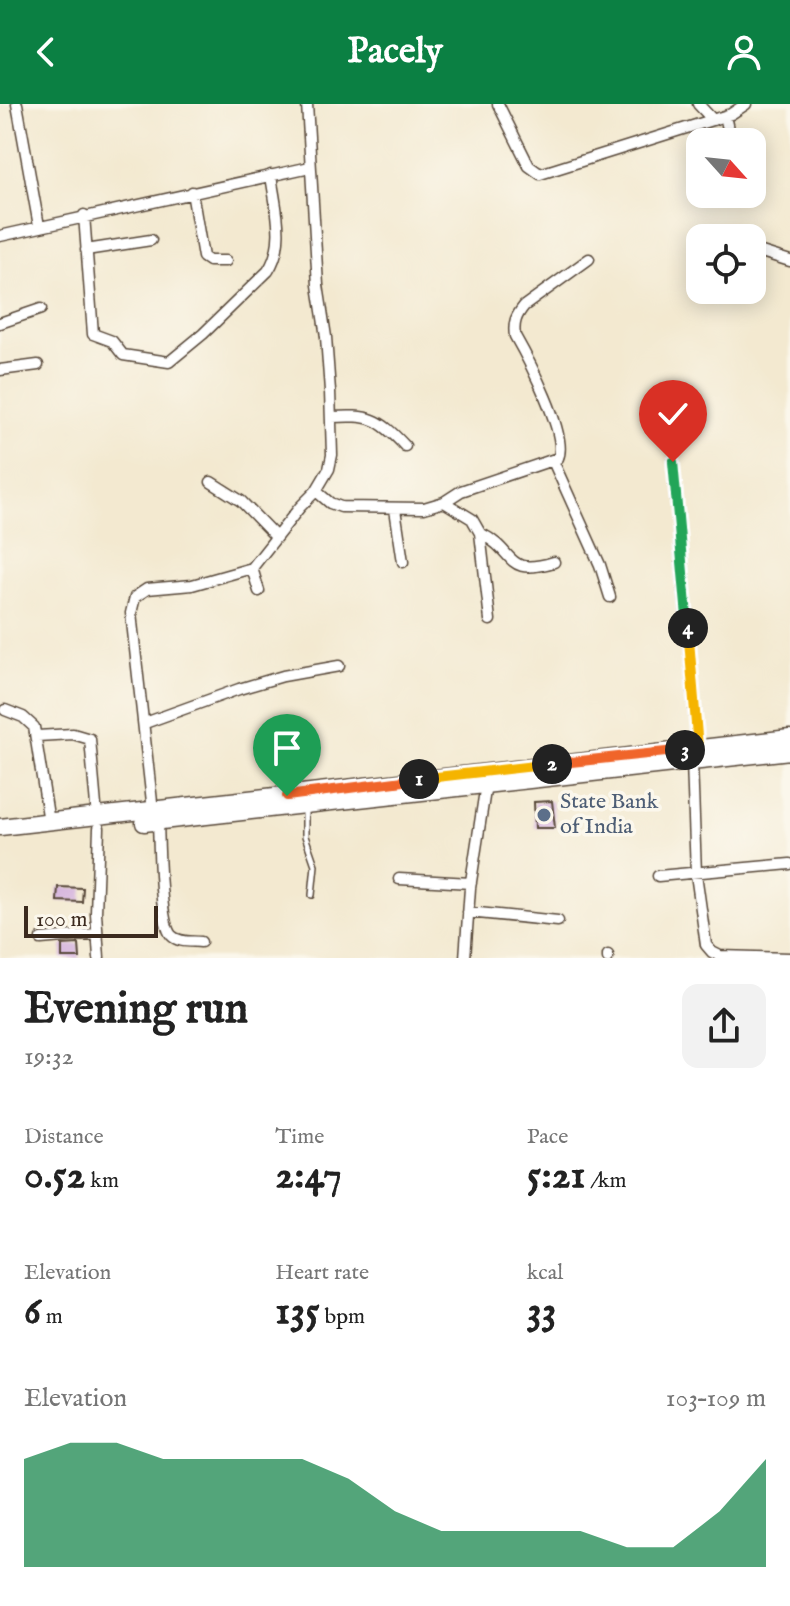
<!DOCTYPE html>
<html lang="en">
<head>
<meta charset="utf-8">
<style>
  body { margin:0; font-family:"IM FELL English",serif; background:#f2f2f2; color:#222; height:100vh; display:flex; flex-direction:column; font-size:30px; white-space:nowrap }
  * { box-sizing:border-box; margin:0 }
  p { font-size:26px; color:#767676 }
  .icon { flex:none; width:44px; height:44px; fill:none; stroke:currentColor; stroke-width:2; stroke-linecap:round; stroke-linejoin:round }
  .map { position:relative; height:854px; overflow:hidden }
  .sheet { display:flex; flex-direction:column; background:#fff; flex:1 }
  .sheet>* { flex:none }
  .needle { width:52px; rotate:117deg }
  .buttons { position:absolute; left:686px; top:24px; display:grid; gap:16px }
  .buttons a { display:grid; place-items:center; width:80px; height:80px; border-radius:16px; background:#fff; box-shadow:0 4px 20px #0003; font-size:40px }
  .scale { position:absolute; left:24px; bottom:20px; width:134px; box-sizing:border-box; padding-left:8px; border:4px solid #3b2a1e; border-top:0; font-size:22px; line-height:28px; white-space:nowrap; color:#3b2a1e; -webkit-text-stroke:6px #fbf7ec; paint-order:stroke }
  .pin { position:absolute; display:grid; place-items:center; width:68px; height:68px; color:#fff; margin:-82px -34px; border-radius:50% 50% 50% 0; rotate:-45deg; box-shadow:0 0 8px #0007 }
  .pin .icon { rotate:45deg }
  .km { position:absolute; width:40px; height:40px; margin:-20px; border-radius:50%; background:#222; color:#fff; font-size:22px; line-height:40px; text-align:center }
  .round { display:grid; place-items:center; flex:none; width:84px; height:84px; border-radius:16px; background:#f2f2f2 }
  .headline { display:flex; align-items:center; justify-content:space-between; height:136px; padding:0 24px }
  h1 { font-size:44px; font-weight:700; line-height:60px }
  .stats { display:grid; grid-template-columns:repeat(3,1fr); gap:12px; height:136px; padding:8px 24px }
  .stats div { display:grid; align-content:center }
  .stats b { font-size:40px; font-weight:700 }
  .stats small { font-size:22px; font-weight:400 }
  .stats p { font-size:22px }
  .chart { height:224px; padding:16px 24px }
  .chart p { display:flex; justify-content:space-between }
  .chart svg { width:100%; height:144px; margin-top:8px; fill:#0b8043; opacity:.7 }
  header { display:flex; justify-content:space-between; align-items:center; height:104px; padding:0 24px; background:#0b8043; color:#fff; font-size:36px; font-weight:700 }
  .map>svg:first-child { display:block }
  .building { fill:#d5b4de }
  .lines { fill:none; stroke-linecap:round; stroke-linejoin:round }
  .lane-casing { stroke:#574739; stroke-width:8 }
  .street-casing { stroke:#574739; stroke-width:13 }
  .primary-casing { stroke:#574739; stroke-width:19 }
  .lane { stroke:#fff; stroke-width:5 }
  .street { stroke:#fff; stroke-width:10 }
  .primary { stroke:#fff; stroke-width:16 }
  .split-1-casing { stroke:#fff; stroke-width:16 }
  .split-2-casing { stroke:#fff; stroke-width:16 }
  .split-3-casing { stroke:#fff; stroke-width:16 }
  .split-4-casing { stroke:#fff; stroke-width:16 }
  .split-5-casing { stroke:#fff; stroke-width:16 }
  .split-6-casing { stroke:#fff; stroke-width:16 }
  .split-1 { stroke:#f0652b; stroke-width:10 }
  .split-2 { stroke:#f5b400; stroke-width:10 }
  .split-3 { stroke:#f0652b; stroke-width:10 }
  .split-4 { stroke:#f5b400; stroke-width:10 }
  .split-5 { stroke:#22a559; stroke-width:10 }
  .split-6 { stroke:#22a559; stroke-width:10 }
  .service-dot { fill:#5c6f8a; stroke:#fbf7ec; stroke-width:3 }
  .labels { text-anchor:middle; dominant-baseline:central; stroke-width:7; stroke-linejoin:round; paint-order:stroke }
  .service-label { font-size:22px; fill:#4e5e75; stroke:#fbf7ec; text-anchor:start }
</style>
</head>
<body>
<header><svg class="icon" aria-label="back" viewBox="0 0 24 24"><path d="M15 5l-7 7 7 7"/></svg>Pacely<svg class="icon" aria-label="person" viewBox="0 0 24 24"><circle cx="12" cy="8" r="4"/><path d="M4 21q1-7 8-7t8 7"/></svg></header>
<div class="map">
<svg width="790" height="854" viewBox="0 0 790 854">
  <rect width="100%" height="100%" fill="#fbf7ec"/>
  <filter id="ink" filterUnits="userSpaceOnUse"><feTurbulence type="fractalNoise" baseFrequency=".0125" numOctaves="2"/><feDisplacementMap in="SourceGraphic" scale="16" xChannelSelector="R" yChannelSelector="G"/><feConvolveMatrix kernelMatrix="1 2 1 2 8 2 1 2 1" color-interpolation-filters="sRGB"/></filter>
  <filter id="wash" filterUnits="userSpaceOnUse"><feTurbulence type="fractalNoise" baseFrequency=".006" numOctaves="4" result="noise"/><feDisplacementMap in="SourceGraphic" scale="32" xChannelSelector="R" yChannelSelector="G"/><feGaussianBlur stdDeviation="1.8" result="paint"/><feColorMatrix in="noise" values="0 0 0 0 0 0 0 0 0 0 0 0 0 0 0 0 0 1.4 0 .05"/><feComposite in="paint" operator="in"/></filter>
  <g filter="url(#wash)">
    <rect width="100%" height="100%" fill="#f3e9d0"/>
    <g id="blocks">
      <path class="building" d="M 552,697 L 555,724 L 535,724 L 534,698 Z
        M 58,783 L 83,784 L 82,798 L 57,797 Z
        M 79,840 L 80,854 L 62,854 L 62,841 Z"/>
    </g>
  </g>
  <g filter="url(#ink)">
    <use href="#blocks" fill-opacity="0" stroke="#574739" stroke-width="2"/>
    <g class="lines">
      <defs>
        <path id="lane" d="M 305,703 L 305,732 L 315,761 L 312,791"/>
        <path id="street" d="M 17,0 L 39,122
          M 498,0 L 529,62 L 540,70 L 731,10 L 746,0
          M 698,0 L 713,16
          M 725,12 L 731,38
          M 192,88 L 203,153 L 209,157 L 226,157
          M 84,111 L 93,230 L 112,237 L 123,251 L 169,258 L 203,230 L 268,167 C 287,138 275,103 271,71
          M 0,132 L 310,63
          M 752,145 L 790,157
          M 86,146 L 151,136
          M 0,219 L 41,205
          M 0,266 L 38,261
          M 331,313 C 370,311 378,313 405,342
          M 553,357 L 600,461 L 610,493
          M 673,358 L 698,644
          M 211,378 L 241,397 L 276,433
          M 316,387 L 330,399 L 341,403 L 424,404 L 444,398 L 461,387 L 558,354 C 569,332 527,253 515,232 C 513,219 516,212 524,202 L 589,155
          M 444,398 L 472,415 L 480,429 L 490,516
          M 395,405 L 403,458
          M 480,429 C 518,448 503,473 554,458
          M 252,464 L 259,487
          M 5,606 L 23,613 L 34,623 L 49,718
          M 145,619 L 239,585 L 283,572 L 339,562
          M 37,632 L 73,630 L 90,635 L 97,713
          M 692,658 L 696,770 L 706,841 L 712,848 L 720,852 L 790,854
          M 153,707 L 131,509 L 135,493 L 147,485 L 192,481 L 252,464 L 300,403 L 316,387 L 329,365 L 332,351 L 330,287 L 326,233 L 318,181 L 307,0
          M 158,717 C 159,739 159,816 171,831 C 178,839 192,837 201,838
          M 658,772 L 790,760
          M 399,775 L 471,779
          M 468,808 L 558,817
          M 41,835 L 97,830
          M 608,851 L 608,854
          M 99,854 L 96,809 L 99,724
          M 465,854 L 470,784 L 486,680"/>
        <path id="primary" d="M 144,719 L 790,647
          M 0,723 L 790,634"/>
      </defs>
      <use href="#lane" class="lane-casing"/>
      <use href="#street" class="street-casing"/>
      <use href="#primary" class="primary-casing"/>
      <use href="#lane" class="lane"/>
      <use href="#street" class="street"/>
      <use href="#primary" class="primary"/>
    </g>
  </g>
  <g class="lines" filter="url(#ink)">
    <defs>
      <path id="split-1" d="M 287,692 L 419,675"/>
      <path id="split-2" d="M 419,675 L 552,660"/>
      <path id="split-3" d="M 552,660 L 685,646"/>
      <path id="split-4" d="M 685,646 L 698,644 L 688,524"/>
      <path id="split-5" d="M 676,391 L 688,524"/>
      <path id="split-6" d="M 673,358 L 676,391"/>
    </defs>
    <use href="#split-1" class="split-1-casing"/>
    <use href="#split-2" class="split-2-casing"/>
    <use href="#split-3" class="split-3-casing"/>
    <use href="#split-4" class="split-4-casing"/>
    <use href="#split-5" class="split-5-casing"/>
    <use href="#split-6" class="split-6-casing"/>
    <use href="#split-1" class="split-1"/>
    <use href="#split-2" class="split-2"/>
    <use href="#split-3" class="split-3"/>
    <use href="#split-4" class="split-4"/>
    <use href="#split-5" class="split-5"/>
    <use href="#split-6" class="split-6"/>
  </g>
  <circle class="service-dot" cx="544" cy="711" r="8"/>
  <g class="labels">
    <g class="service-label">
      <text x="560" y="698">State Bank<tspan x="560" dy="25">of India</tspan></text>
    </g>
  </g>
</svg>
<div class="buttons">
<a><svg class="needle" viewBox="-14 -14 28 28"><path d="M0-13l5 13h-10z" fill="#e53935"/><path d="M0 13l5-13h-10z" fill="#767676"/></svg></a>
<a><svg class="icon" aria-label="locate" viewBox="0 0 24 24"><circle cx="12" cy="12" r="6"/><path d="M12 2v4M12 18v4M2 12h4M18 12h4"/></svg></a>
</div>
<div class="scale">100 m</div>
<div class="pin" style="left:287px;top:692px;background:#1e9e55"><svg class="icon" aria-label="arrive" viewBox="0 0 24 24"><path d="M6 21V4h12l-3 4 3 4H6"/></svg></div>
<div class="pin" style="left:673px;top:358px;background:#d93025"><svg class="icon" aria-label="check" viewBox="0 0 24 24"><path d="M5 12l5 5 9-10"/></svg></div>
<b class="km" style="left:419px;top:675px">1</b>
<b class="km" style="left:552px;top:660px">2</b>
<b class="km" style="left:685px;top:646px">3</b>
<b class="km" style="left:688px;top:524px">4</b>
</div>
<section class="sheet">
<div class="headline"><div><h1>Evening run</h1><p>19:32</p></div><a class="round"><svg class="icon" aria-label="share" viewBox="0 0 24 24"><path d="M12 15V3M7 8l5-5 5 5M5 13v7h14v-7"/></svg></a></div>
<div class="stats">
<div><p>Distance</p><b>0.52<small> km</small></b></div>
<div><p>Time</p><b>2:47</b></div>
<div><p>Pace</p><b>5:21<small> /km</small></b></div>
</div>
<div class="stats">
<div><p>Elevation</p><b>6<small> m</small></b></div>
<div><p>Heart rate</p><b>135<small> bpm</small></b></div>
<div><p>kcal</p><b>33</b></div>
</div>
<div class="chart"><p><span>Elevation</span>103–109 m</p>
<svg viewBox="0 0 160 44" preserveAspectRatio="none"><path d="M0 44V11L10 6L20 6L30 11L40 11L50 11L60 11L70 17L80 27L90 33L100 33L110 33L120 33L130 38L140 38L150 27L160 11V44z"/></svg>
</div>
</section>
</body>
</html>
